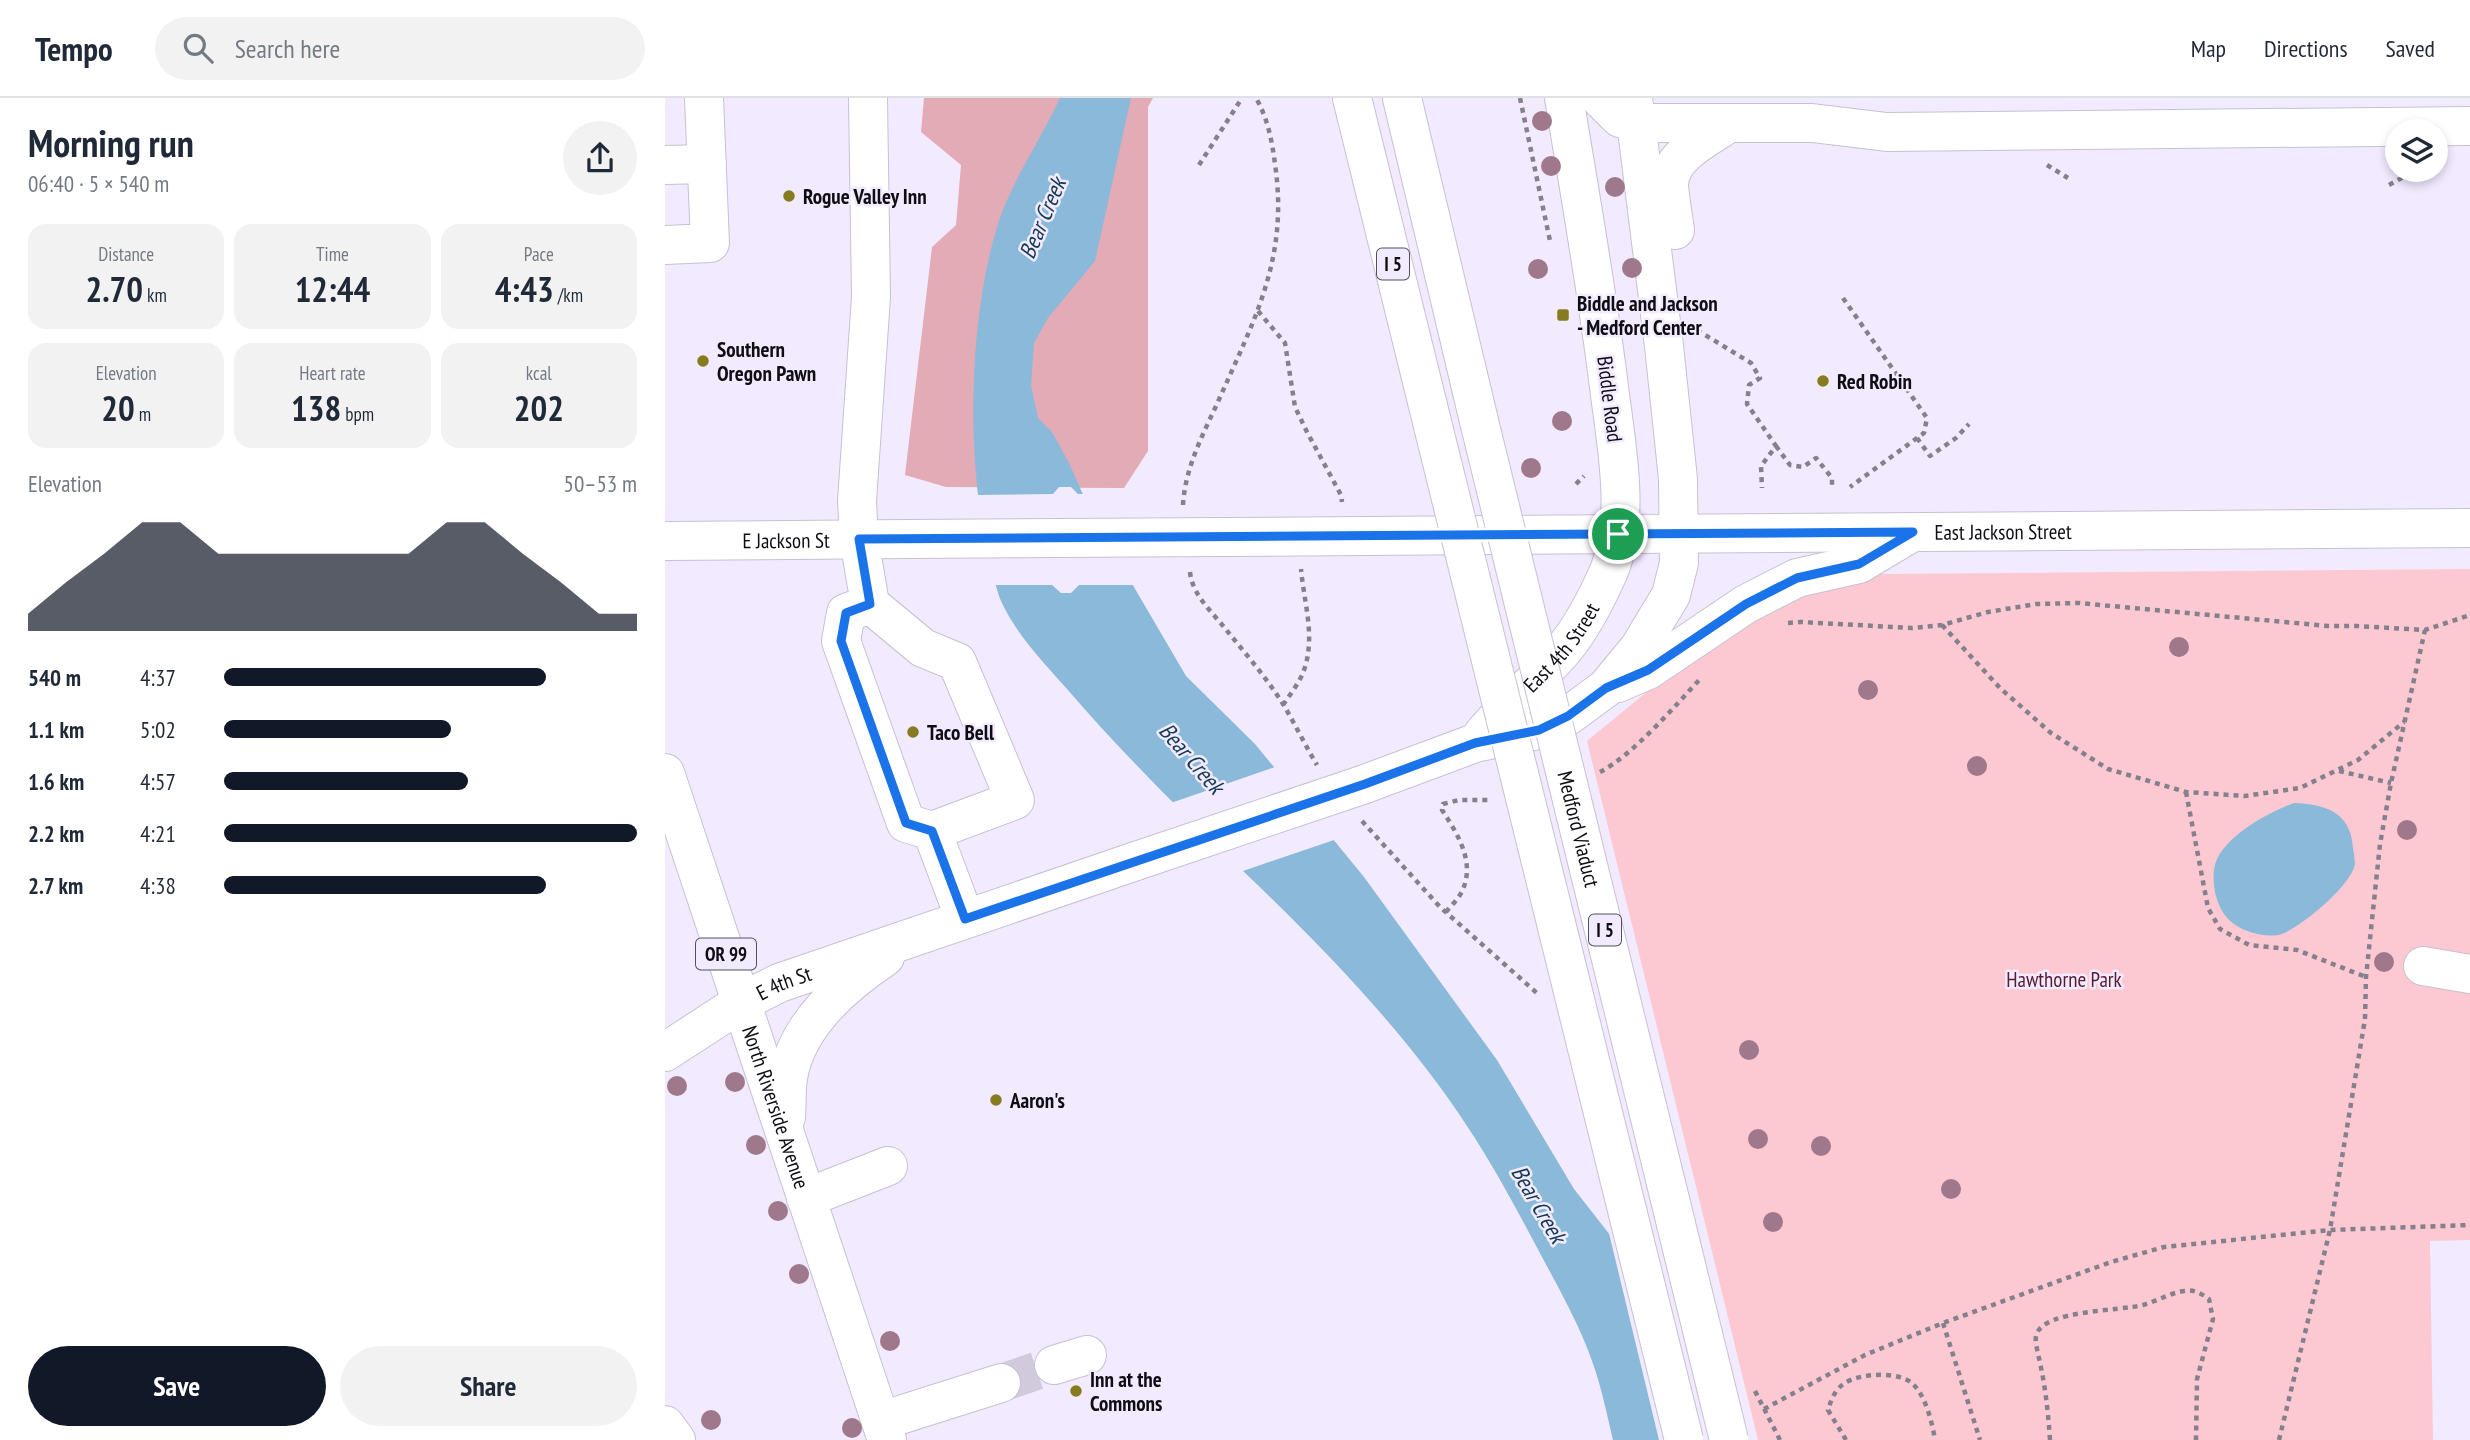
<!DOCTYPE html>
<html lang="en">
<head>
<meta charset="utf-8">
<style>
  body { margin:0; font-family:"PT Sans Narrow",sans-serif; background:#f2f2f3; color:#1f2937; height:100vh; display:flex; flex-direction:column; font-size:26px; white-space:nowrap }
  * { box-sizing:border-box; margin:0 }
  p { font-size:23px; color:#747a83 }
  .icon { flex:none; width:38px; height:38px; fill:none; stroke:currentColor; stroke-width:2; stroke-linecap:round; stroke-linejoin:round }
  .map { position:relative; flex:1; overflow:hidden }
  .panel { display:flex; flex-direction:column; background:#fff; width:665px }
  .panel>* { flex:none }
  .tools { position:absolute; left:1720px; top:21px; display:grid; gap:14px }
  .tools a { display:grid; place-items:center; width:63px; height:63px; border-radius:50%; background:#fff; box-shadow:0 4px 10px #0003; font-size:35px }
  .pin { position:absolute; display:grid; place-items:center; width:60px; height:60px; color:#fff; margin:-30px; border:4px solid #fff; border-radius:50%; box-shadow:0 2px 7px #0007 }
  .round { display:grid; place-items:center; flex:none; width:74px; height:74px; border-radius:37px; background:#f2f2f3 }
  .head { display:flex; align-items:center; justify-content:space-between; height:119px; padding:0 28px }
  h1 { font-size:38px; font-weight:800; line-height:52px }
  .metrics { display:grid; grid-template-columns:repeat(3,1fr); gap:10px; height:119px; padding:7px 28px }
  .metrics div { display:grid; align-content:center; border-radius:18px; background:#f2f2f3; text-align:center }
  .metrics b { font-size:35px; font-weight:800 }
  .metrics small { font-size:19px; font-weight:400 }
  .metrics p { font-size:19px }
  .chart { height:196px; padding:14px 28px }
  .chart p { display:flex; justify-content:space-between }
  .chart svg { width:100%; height:126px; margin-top:7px; fill:#111827; opacity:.7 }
  .action { display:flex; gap:14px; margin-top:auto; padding:14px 28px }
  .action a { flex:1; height:80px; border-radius:42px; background:#111827; color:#fff; font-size:28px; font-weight:800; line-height:80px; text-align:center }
  .action a+a { background:#f2f2f3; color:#1f2937 }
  ul { padding:0 28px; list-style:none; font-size:23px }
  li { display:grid; grid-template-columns:112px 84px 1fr; align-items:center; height:52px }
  li i { height:18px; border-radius:9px; background:#111827 }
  header { display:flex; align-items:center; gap:42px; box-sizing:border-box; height:98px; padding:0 35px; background:#fff; border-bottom:2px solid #e0e1e3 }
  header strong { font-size:33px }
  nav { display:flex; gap:38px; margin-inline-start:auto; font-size:24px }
  .search { width:490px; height:63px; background:#f2f2f3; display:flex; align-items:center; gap:18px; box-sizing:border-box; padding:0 24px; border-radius:38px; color:#747a83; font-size:26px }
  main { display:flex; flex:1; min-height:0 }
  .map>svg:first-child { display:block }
  .green { fill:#fcc9d2 }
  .forest { fill:#e3abb6 }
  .water { fill:#8bb9d9 }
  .pier { fill:#f2ebff }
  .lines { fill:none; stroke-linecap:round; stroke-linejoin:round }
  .minor-tunnel { stroke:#d0cadc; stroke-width:38; stroke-dasharray:38 19; stroke-linecap:butt }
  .minor-casing { stroke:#c7c0d2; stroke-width:40 }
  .major-casing { stroke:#c7c0d2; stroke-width:40 }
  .highway-casing { stroke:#c7c0d2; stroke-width:40 }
  .path { stroke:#85808e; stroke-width:4.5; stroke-dasharray:5 5; stroke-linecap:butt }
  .minor { stroke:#fff; stroke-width:38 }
  .major { stroke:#fff; stroke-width:38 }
  .highway { stroke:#fff; stroke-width:38 }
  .major-bridge-casing { stroke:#c7c0d2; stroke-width:40; stroke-linecap:butt }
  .highway-bridge-casing { stroke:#c7c0d2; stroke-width:40; stroke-linecap:butt }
  .major-bridge { stroke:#fff; stroke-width:38 }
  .highway-bridge { stroke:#fff; stroke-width:38 }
  .tree { fill:#9f788c }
  .route-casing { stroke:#fff; stroke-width:14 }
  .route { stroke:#1a73e8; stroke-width:9 }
  .poi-dot { fill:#877b20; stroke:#f2ebff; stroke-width:2.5 }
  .labels { text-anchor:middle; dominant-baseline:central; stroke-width:5; stroke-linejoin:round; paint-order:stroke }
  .shield { fill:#f2ebff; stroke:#53505a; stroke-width:2 }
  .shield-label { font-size:19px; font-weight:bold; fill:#0f0d13 }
  .poi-label { font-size:21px; font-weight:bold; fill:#0f0d13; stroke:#f2ebff; text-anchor:start }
  .street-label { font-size:21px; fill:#0f0d13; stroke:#f2ebff }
  .park-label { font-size:21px; fill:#5b1a2d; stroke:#f2ebff }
  .water-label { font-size:23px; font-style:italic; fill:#153a51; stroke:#f2ebff }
</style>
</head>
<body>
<header>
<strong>Tempo</strong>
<div class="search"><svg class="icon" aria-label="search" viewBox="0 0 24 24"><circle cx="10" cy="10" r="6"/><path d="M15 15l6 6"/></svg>Search here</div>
<nav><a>Map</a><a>Directions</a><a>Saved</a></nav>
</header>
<main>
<section class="panel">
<div class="head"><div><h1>Morning run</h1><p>06:40 · 5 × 540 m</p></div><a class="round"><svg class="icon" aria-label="share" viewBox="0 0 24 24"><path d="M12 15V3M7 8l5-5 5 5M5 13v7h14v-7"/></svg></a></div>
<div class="metrics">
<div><p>Distance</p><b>2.70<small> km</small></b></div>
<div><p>Time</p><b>12:44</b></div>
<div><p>Pace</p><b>4:43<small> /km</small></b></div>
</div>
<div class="metrics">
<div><p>Elevation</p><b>20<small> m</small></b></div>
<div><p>Heart rate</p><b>138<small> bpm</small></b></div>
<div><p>kcal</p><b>202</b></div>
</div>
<div class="chart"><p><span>Elevation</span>50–53 m</p>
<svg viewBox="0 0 160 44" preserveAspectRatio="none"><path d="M0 44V38L10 27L20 17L30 6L40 6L50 17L60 17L70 17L80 17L90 17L100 17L110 6L120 6L130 17L140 27L150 38L160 38V44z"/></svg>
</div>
<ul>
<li><b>540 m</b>4:37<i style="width:78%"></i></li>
<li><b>1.1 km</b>5:02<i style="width:55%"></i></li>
<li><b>1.6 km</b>4:57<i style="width:59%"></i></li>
<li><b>2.2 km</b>4:21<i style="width:100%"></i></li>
<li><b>2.7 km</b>4:38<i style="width:78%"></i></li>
</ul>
<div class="action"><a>Save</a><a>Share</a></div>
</section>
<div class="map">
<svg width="1805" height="1342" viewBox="0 0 1805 1342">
  <rect width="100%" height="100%" fill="#f2ebff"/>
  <path class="green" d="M 1805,471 L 1805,1142 L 1765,1143 L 1768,1342 L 1093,1342 L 922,643 L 1034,551 L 1133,494 L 1216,476 Z"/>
  <path class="forest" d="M 259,0 L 488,0 L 483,9 L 483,353 L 459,390 L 281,389 L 240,377 L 267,149 L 291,127 L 296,67 L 256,34 Z"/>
  <path class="water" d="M 395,0 L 466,0 L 430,163 L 383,220 L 369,245 L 366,287 L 373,320 L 387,334 L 404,365 L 428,419 L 521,578 L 590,646 L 699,779 L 832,962 L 909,1091 L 956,1151 L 1022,1342 L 948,1342 C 943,1322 939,1301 933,1281 C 920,1237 898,1198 877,1159 C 853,1114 830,1070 802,1028 C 743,937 657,848 578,773 C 517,714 458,656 402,591 C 378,564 351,536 336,503 C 332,494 330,482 327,473 C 300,373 302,218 335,120 C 350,78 376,41 395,0 Z
    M 1629,705 C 1660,706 1686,714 1688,750 C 1689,755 1690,762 1690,766 C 1686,788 1637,828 1617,836 C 1609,839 1593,837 1585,834 C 1567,828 1556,817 1551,798 C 1548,787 1547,772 1552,761 C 1564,736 1604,714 1629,705 Z"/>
  <path class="pier" d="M 394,389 L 406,389 L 413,396 L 422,396 L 431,417 L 470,487 L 414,487 L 406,495 L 396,495 L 387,487 L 328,487 L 317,447 L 309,397 L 388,396 Z
    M 613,668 L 672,741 L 575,774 L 503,706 Z
    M 942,1127 L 959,1149 L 1026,1342 L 994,1342 Z"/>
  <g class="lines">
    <path class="minor-tunnel" d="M 336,1285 L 389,1267"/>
    <defs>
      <path id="minor" d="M 203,0 L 206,199 L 192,403 L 194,441 L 205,506 L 258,550 L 292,564 L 350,702 L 267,733 L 241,725 L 176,543 L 181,515 L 205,506
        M 972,25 L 1147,25 L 1222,34 L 1805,28
        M 0,67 L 42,66
        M 0,147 L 45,145 L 39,0
        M 267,733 L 300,821
        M 1758,868 L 1805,876
        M 141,1100 L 223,1068
        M 389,1267 L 422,1257
        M 216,1323 L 336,1285
        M 0,1327 L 11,1342"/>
      <g id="major">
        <path d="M 935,0 L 955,20 L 972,25"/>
        <path d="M 1010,132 C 1008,117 1005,102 1004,87 C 1004,57 1043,40 1064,25"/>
        <path id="s1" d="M 558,439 L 1805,430"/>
        <path id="s2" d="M 0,443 L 243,441"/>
        <path d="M 953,585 L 983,572 L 1081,506 L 1132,480 L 1194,466 L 1246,435"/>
        <path id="s3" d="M 818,636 C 844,606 873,581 899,551 C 918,528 932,500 944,473 C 966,418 951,346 944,289 C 932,192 915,96 899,0"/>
        <path id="s4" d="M 0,675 L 222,1342"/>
        <path d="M 700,686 L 810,645 L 874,632 L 903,618 L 941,590 L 974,550 L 1006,497 L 1014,465 L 1013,381 L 999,248 L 968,0"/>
        <path id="s5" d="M 0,954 L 77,904 L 114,885 L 471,763"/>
        <path d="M 121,1019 C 122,1006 121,993 123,980 C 131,927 178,887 220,859"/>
      </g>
      <path id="highway" d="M 687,0 L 769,332
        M 737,0 L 814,323"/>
    </defs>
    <use href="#minor" class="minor-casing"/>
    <use href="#major" class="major-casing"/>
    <use href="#highway" class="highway-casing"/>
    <path class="path" d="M 855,0 L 885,143
      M 534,67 L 577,0
      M 1382,67 L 1403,80
      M 1724,87 L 1751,72
      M 1178,200 L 1262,320 L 1259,335 L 1185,389
      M 593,213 L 620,245 L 630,309 L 642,334 L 676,397 L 677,404
      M 1032,232 L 1086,265 L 1095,280 L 1084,287 L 1082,306 L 1111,348 L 1096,368 L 1097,390
      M 1252,340 L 1265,358 L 1291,340 L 1304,326
      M 1111,348 L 1125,367 L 1138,369 L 1151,360 L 1167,380 L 1167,389
      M 911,386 L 919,378
      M 518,407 C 520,371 537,338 552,306 C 589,222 624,161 610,66 C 607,43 603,21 591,0
      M 525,474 C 527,496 546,513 559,529 C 579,554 601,579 618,606 C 630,626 640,647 652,667
      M 1123,525 L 1136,524 L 1247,530 L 1277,527 L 1323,514 L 1371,506 L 1414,505 L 1663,528 L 1692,528 L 1760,532 L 1805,517
      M 1277,527 L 1335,590 L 1386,635 L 1443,671 L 1521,694 L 1580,698 L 1635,690 L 1693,662 L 1739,624
      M 618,607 C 626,595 636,583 640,569 C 650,537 639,504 636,471
      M 1674,673 L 1726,685
      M 935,674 C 968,657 1010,608 1036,580
      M 1521,694 L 1543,810 L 1555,831 L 1584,847 L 1632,852 L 1701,879
      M 697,723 L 775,809 L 873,896
      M 781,814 C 787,807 795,799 798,791 C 810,763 792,735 777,712 L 778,706 L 794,702 L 826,702
      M 1278,1225 L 1315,1342
      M 1090,1293 L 1115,1342
      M 1099,1311 L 1200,1257 L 1278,1225 L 1446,1164 L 1499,1149 L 1665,1132 L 1805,1127
      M 1181,1342 L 1163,1312 C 1166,1302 1170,1291 1180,1285 C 1195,1275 1235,1273 1248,1286 C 1261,1299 1267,1324 1270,1342
      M 1385,1342 C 1383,1312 1380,1285 1373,1256 C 1372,1250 1369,1241 1372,1235 C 1382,1212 1454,1213 1478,1207 C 1492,1203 1505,1195 1519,1193 C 1529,1191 1537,1196 1544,1201 L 1548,1221 L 1532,1281 L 1531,1342
      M 1614,1342 L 1665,1132 L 1700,921 L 1701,879 L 1715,746 L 1726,685 L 1760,532"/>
    <use href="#minor" class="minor"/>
    <use href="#major" class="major"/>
    <use href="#highway" class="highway"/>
    <defs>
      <path id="major-bridge" d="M 243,441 L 558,439
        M 471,763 L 700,686"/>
      <g id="highway-bridge">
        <path id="s6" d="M 814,323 L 1064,1342"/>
        <path d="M 769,332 L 1019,1342"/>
      </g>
    </defs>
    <use href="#major-bridge" class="major-bridge-casing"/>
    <use href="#highway-bridge" class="highway-bridge-casing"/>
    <use href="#major-bridge" class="major-bridge"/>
    <use href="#highway-bridge" class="highway-bridge"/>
  </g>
  <g class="tree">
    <circle cx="877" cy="23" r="10"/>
    <circle cx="886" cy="68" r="10"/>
    <circle cx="950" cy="89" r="10"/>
    <circle cx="967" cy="170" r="10"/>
    <circle cx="873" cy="171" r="10"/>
    <circle cx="897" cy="323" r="10"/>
    <circle cx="866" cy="370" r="10"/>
    <circle cx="1514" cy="549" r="10"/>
    <circle cx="1203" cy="592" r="10"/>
    <circle cx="1312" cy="668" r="10"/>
    <circle cx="1742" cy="732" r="10"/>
    <circle cx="1719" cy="864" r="10"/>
    <circle cx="1084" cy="952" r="10"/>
    <circle cx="70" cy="984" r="10"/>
    <circle cx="12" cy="988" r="10"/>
    <circle cx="1093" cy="1041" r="10"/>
    <circle cx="91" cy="1047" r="10"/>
    <circle cx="1156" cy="1048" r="10"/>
    <circle cx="1286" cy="1091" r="10"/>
    <circle cx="113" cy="1113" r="10"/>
    <circle cx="1108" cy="1124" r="10"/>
    <circle cx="134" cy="1176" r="10"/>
    <circle cx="225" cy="1243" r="10"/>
    <circle cx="46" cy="1322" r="10"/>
    <circle cx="187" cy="1330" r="10"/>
  </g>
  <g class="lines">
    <defs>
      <path id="route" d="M 1248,434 L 1194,466 L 1132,480 L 1081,506 L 983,572 L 941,590 L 903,618 L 874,632 L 810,645 L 700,686 L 300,821 L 267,733 L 241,725 L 176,543 L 181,515 L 205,506 L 194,441 Z"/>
    </defs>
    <use href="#route" class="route-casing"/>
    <use href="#route" class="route"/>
  </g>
  <g class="poi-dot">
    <circle cx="124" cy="98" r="7"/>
    <rect x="891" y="210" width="14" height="14" rx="3.5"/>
    <circle cx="38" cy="263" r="7"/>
    <circle cx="1158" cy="283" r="7"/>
    <circle cx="248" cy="634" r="7"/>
    <circle cx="331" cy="1002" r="7"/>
    <circle cx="411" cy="1293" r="7"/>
  </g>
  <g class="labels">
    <g class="shield">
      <rect x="712" y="150.5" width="32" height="31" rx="5"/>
      <rect x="924" y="816.5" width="32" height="31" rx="5"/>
      <rect x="31" y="840.5" width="60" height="31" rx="5"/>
    </g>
    <g class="shield-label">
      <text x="728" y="166">I 5</text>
      <text x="940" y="832">I 5</text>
      <text x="61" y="856">OR 99</text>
    </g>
    <g class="poi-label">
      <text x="138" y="98">Rogue Valley Inn</text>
      <text x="912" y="205">Biddle and Jackson<tspan x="912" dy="24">- Medford Center</tspan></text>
      <text x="52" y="251">Southern<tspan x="52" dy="24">Oregon Pawn</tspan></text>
      <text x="1172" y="283">Red Robin</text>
      <text x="262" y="634">Taco Bell</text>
      <text x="345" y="1002">Aaron's</text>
      <text x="425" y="1281">Inn at the<tspan x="425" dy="24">Commons</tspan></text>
    </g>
    <g class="street-label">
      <text transform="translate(945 301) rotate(83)">Biddle Road</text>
      <text stroke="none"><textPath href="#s1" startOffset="780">East Jackson Street</textPath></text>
      <text stroke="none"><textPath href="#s2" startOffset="121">E Jackson St</textPath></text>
      <text stroke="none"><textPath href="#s3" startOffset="117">East 4th Street</textPath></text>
      <text stroke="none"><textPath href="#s6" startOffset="420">Medford Viaduct</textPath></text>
      <text stroke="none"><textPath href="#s5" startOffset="138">E 4th St</textPath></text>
      <text stroke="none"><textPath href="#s4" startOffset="352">North Riverside Avenue</textPath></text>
    </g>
    <g class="park-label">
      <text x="1399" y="881">Hawthorne Park</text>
    </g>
    <g class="water-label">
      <text transform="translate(377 120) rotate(-67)">Bear Creek</text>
      <text transform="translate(527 660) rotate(49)">Bear Creek</text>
      <text transform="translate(874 1106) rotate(60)">Bear Creek</text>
    </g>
  </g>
</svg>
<div class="tools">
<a><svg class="icon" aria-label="layers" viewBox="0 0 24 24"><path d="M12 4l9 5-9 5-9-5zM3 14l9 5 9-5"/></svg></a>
</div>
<div class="pin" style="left:953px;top:436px;background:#1e9e55"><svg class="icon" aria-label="arrive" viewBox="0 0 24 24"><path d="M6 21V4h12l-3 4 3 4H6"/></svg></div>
</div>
</main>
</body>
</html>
